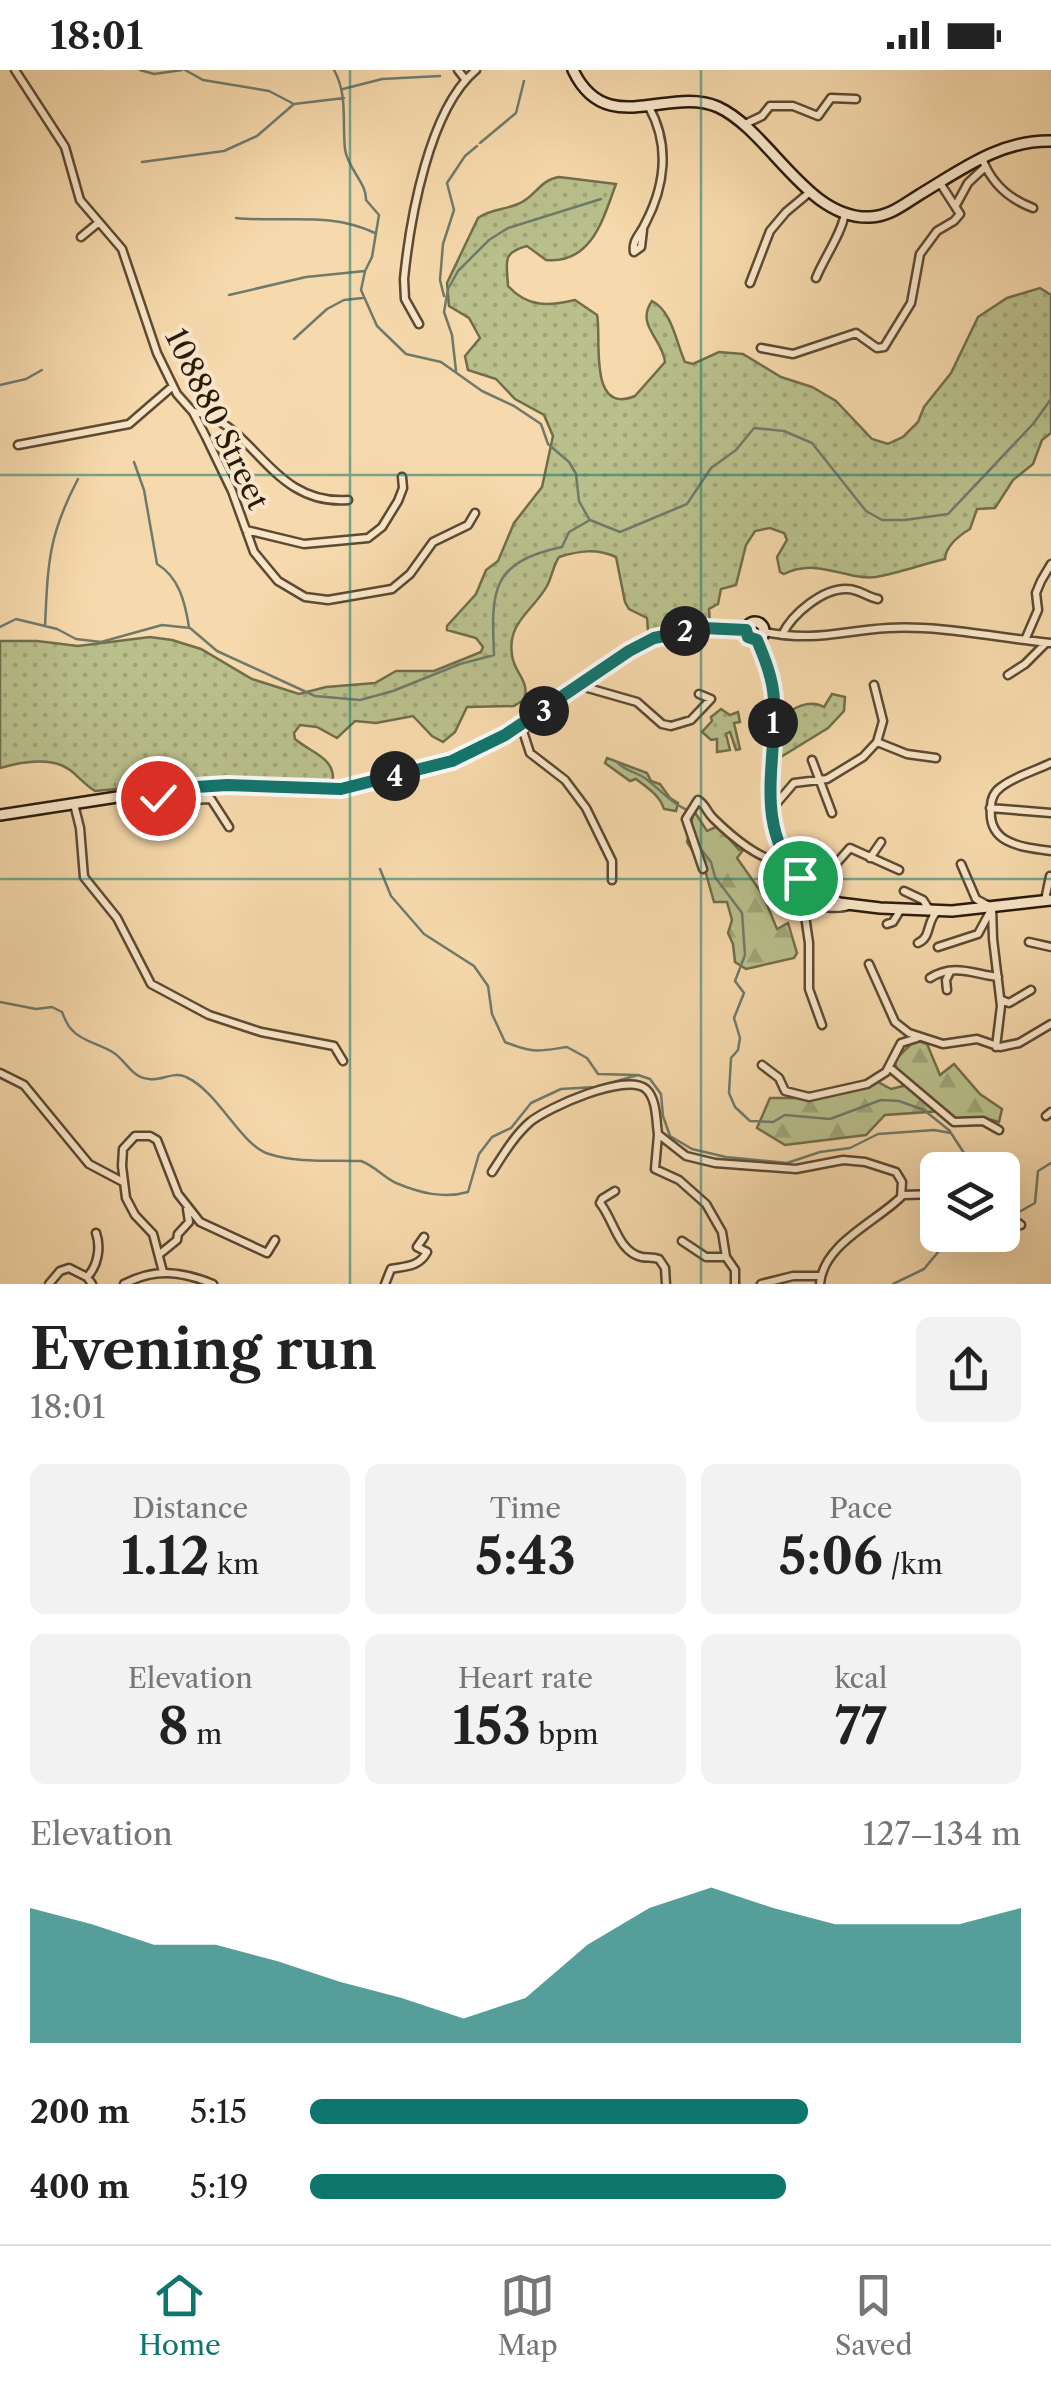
<!DOCTYPE html>
<html lang="en">
<head>
<meta charset="utf-8">
<style>
  body { margin:0; font-family:"Libre Caslon Text",serif; background:#f2f2f2; color:#222; height:100vh; display:flex; flex-direction:column; font-size:38px; white-space:nowrap }
  * { box-sizing:border-box; margin:0 }
  p { font-size:32px; color:#767676 }
  .icon { flex:none; width:55px; height:55px; fill:none; stroke:currentColor; stroke-width:2; stroke-linecap:round; stroke-linejoin:round }
  .map { position:relative; height:1214px; overflow:hidden }
  .drawer { display:flex; flex-direction:column; background:#fff; flex:1 }
  .drawer>* { flex:none }
  .buttons { position:absolute; left:920px; top:1082px; display:grid; gap:20px }
  .buttons a { display:grid; place-items:center; width:100px; height:100px; border-radius:15px; background:#fff; box-shadow:0 10px 40px #0002; font-size:50px }
  .pin { position:absolute; display:grid; place-items:center; width:85px; height:85px; color:#fff; margin:-42px; border:5px solid #fff; border-radius:50%; box-shadow:0 2px 10px #0007 }
  .km { position:absolute; width:50px; height:50px; margin:-25px; border-radius:50%; background:#222; color:#fff; font-size:28px; line-height:50px; text-align:center }
  .round { display:grid; place-items:center; flex:none; width:105px; height:105px; border-radius:15px; background:#f2f2f2 }
  .summary { display:flex; align-items:center; justify-content:space-between; height:170px; padding:0 30px }
  h1 { font-size:55px; font-weight:700; line-height:75px }
  .figures { display:grid; grid-template-columns:repeat(3,1fr); gap:15px; height:170px; padding:10px 30px }
  .figures div { display:grid; align-content:center; border-radius:15px; background:#f2f2f2; text-align:center }
  .figures b { font-size:50px; font-weight:700 }
  .figures small { font-size:28px; font-weight:400 }
  .figures p { font-size:28px }
  .chart { height:280px; padding:20px 30px }
  .chart p { display:flex; justify-content:space-between }
  .chart svg { width:100%; height:180px; margin-top:10px; fill:#0f766e; opacity:.7 }
  ul { padding:0 30px; list-style:none; font-size:32px }
  li { display:grid; grid-template-columns:160px 120px 1fr; align-items:center; height:75px }
  li i { height:25px; border-radius:12px; background:#0f766e }
  .status { display:flex; justify-content:space-between; align-items:center; height:70px; padding:0 50px; background:#fff; direction:ltr }
  .status svg { height:28px; fill:currentColor }
  .tab-bar { display:flex; justify-content:space-around; align-items:center; height:140px; border-top:2px solid #e0e0e0; background:#fff; font-size:28px; color:#767676 }
  .tab-bar a { display:grid; justify-items:center; gap:5px }
  .tab-bar .on { color:#0f766e }
  .map>svg:first-child { display:block }
  .grass { fill:url(#grass-dots); stroke:#716d4b; stroke-width:2.5 }
  .forest { fill:url(#forest-firs); stroke:#716d4b; stroke-width:2.5 }
  .lines { fill:none; stroke-linecap:round; stroke-linejoin:round }
  .stream { stroke:#6f7a6b; stroke-width:2.5 }
  .street-casing { stroke:#5c4a32; stroke-width:11 }
  .secondary-casing { stroke:#291a0a; stroke-width:14 }
  .street { stroke:#f9e6c9; stroke-width:6 }
  .secondary { stroke:#f9e6c9; stroke-width:9 }
  .route-casing { stroke:#fff; stroke-width:20 }
  .route { stroke:#0f766e; stroke-width:12 }
  .grid { fill:none; stroke:#0f766e; stroke-width:2.5; stroke-opacity:0.55 }
  .labels { text-anchor:middle; dominant-baseline:central; stroke-width:8; stroke-linejoin:round; paint-order:stroke }
  .street-label { font-size:30px; fill:#291a0a; stroke:#f9e6c9 }
</style>
</head>
<body>
<div class="status"><b>18:01</b><svg viewBox="0 0 49 12"><path d="M0 12V9h3v3zM5 12V6h3v6zM10 12V3h3v9zM15 12V0h3v12zM26 1h20v11H26zM47 4h2v5h-2z"/></svg></div>
<div class="map">
<svg width="1051" height="1214" viewBox="0 0 1051 1214">
  <defs>
    <pattern id="grass-dots" width="8" height="8" patternUnits="userSpaceOnUse" patternTransform="scale(2.5)"><rect width="8" height="8" fill="#b9c08c"/><path d="M2 2h.1M6 6h.1" fill="none" stroke="#9fa477" stroke-width="1.8" stroke-linecap="round"/></pattern>
    <pattern id="forest-firs" width="22" height="20" patternUnits="userSpaceOnUse" patternTransform="scale(2.5)"><rect width="22" height="20" fill="#b9c08c"/><path d="M5 1l3.5 6h-7zM16 11l3.5 6h-7z" fill="#9fa477"/></pattern>
  </defs>
  <rect width="100%" height="100%" fill="#f6d9ac"/>
  <filter id="stains"><feTurbulence type="fractalNoise" baseFrequency=".002" numOctaves="4"/><feColorMatrix values="0 0 0 0 .2 0 0 0 0 .09 0 0 0 0 .02 0 0 0 .5 -.17"/></filter>
  <radialGradient id="worn" r=".72"><stop offset=".6" stop-color="#630" stop-opacity="0"/><stop offset="1" stop-color="#630" stop-opacity=".3"/></radialGradient>
  <path class="grass" d="M 559,107 L 616,114 C 603,149 592,194 546,190 L 527,176 C 501,183 507,192 508,216 C 528,238 549,236 575,230 L 597,245 C 602,265 587,346 635,326 L 665,292 C 663,269 635,255 652,231 C 672,241 676,272 685,292 L 693,294 L 719,282 L 743,284 L 781,307 L 812,317 L 836,331 L 872,369 L 888,374 L 903,367 L 918,352 L 924,337 L 951,303 L 978,247 L 1007,228 L 1040,218 L 1051,225 L 1051,363 L 1042,370 L 1033,394 L 1013,410 L 995,438 L 977,439 L 970,459 C 960,465 946,475 945,489 C 923,494 899,503 876,507 C 847,511 818,487 784,504 L 780,502 L 777,487 L 787,470 L 784,463 L 770,458 L 755,461 L 746,475 L 736,515 L 721,519 L 718,534 L 709,539 L 710,554 L 681,556 L 653,564 L 648,561 L 647,548 L 629,539 L 625,532 L 616,487 C 596,478 579,481 559,487 C 553,496 552,507 547,516 C 533,541 507,552 512,585 C 514,603 529,609 525,629 L 514,636 L 467,637 L 455,662 L 443,672 L 432,666 L 413,646 L 376,653 L 355,651 L 337,668 L 317,657 L 300,655 L 294,663 L 295,669 C 310,682 333,687 333,708 L 327,714 L 213,710 L 95,721 C 85,715 79,707 70,700 C 51,686 21,692 0,698 L 0,571 L 37,571 L 78,576 L 150,567 L 172,570 L 201,579 L 252,609 L 299,624 L 326,617 L 375,613 L 396,601 L 434,601 L 481,582 L 483,577 L 476,568 L 447,560 L 447,556 L 476,524 L 486,500 L 498,491 L 514,453 L 542,417 L 553,366 L 544,345 L 515,329 L 496,309 L 468,300 L 465,286 L 480,268 L 469,248 L 449,236 L 447,213 L 478,148 C 490,139 504,140 518,134 C 535,128 539,110 559,107 Z
    M 832,624 L 845,627 L 844,641 L 828,658 L 776,690 C 777,679 776,660 782,650 C 791,637 810,629 824,637 Z
    M 721,639 L 730,645 L 738,642 L 740,652 L 734,653 L 740,679 L 736,680 L 730,662 L 726,664 L 730,680 L 717,682 L 717,669 L 711,670 L 702,662 L 712,651 L 711,647 Z"/>
  <path class="forest" d="M 607,688 L 647,703 L 651,711 L 660,714 L 670,728 L 678,733 L 676,741 L 664,739 C 660,726 648,718 636,709 L 630,711 L 605,693 Z
    M 694,741 L 707,761 L 718,756 L 739,780 L 744,779 L 737,788 L 763,825 L 777,859 L 788,853 L 797,883 L 794,888 L 746,899 L 735,892 L 733,874 L 728,863 L 732,850 L 727,832 L 714,832 L 705,800 L 687,772 Z
    M 915,970 L 927,974 L 940,1005 L 954,994 L 980,1024 L 1002,1039 L 999,1052 L 985,1048 L 956,1052 L 943,1041 L 885,1045 L 866,1065 L 785,1075 L 757,1058 L 770,1028 L 813,1028 L 878,1012 L 891,1019 L 903,1016 L 894,991 Z"/>
  <g class="lines">
    <path class="stream" d="M 140,0 L 154,4 L 182,0
      M 185,0 L 203,10 L 269,21 L 292,33
      M 334,0 C 348,25 342,51 345,79 C 347,98 367,113 366,130 L 379,145 L 372,187 L 365,201 L 361,220 L 377,256 L 406,284 L 441,292 L 482,321 L 514,336 L 541,354 L 548,374 L 569,392 L 576,404 L 579,431 L 589,449
      M 343,19 L 382,9 L 440,6
      M 480,73 L 516,43 L 524,11
      M 142,92 L 224,81 L 257,66 L 294,34 L 344,28
      M 236,148 C 285,153 329,141 375,163
      M 229,225 L 306,207 L 365,201
      M 444,226 L 440,210 L 443,174 L 454,140 L 447,113 L 465,86 L 477,76
      M 294,269 L 327,239 L 344,230 L 363,228
      M 456,301 L 452,265 L 444,242 L 448,219 L 458,201 L 489,170 L 508,158 L 601,129
      M 0,315 L 26,309 L 42,300
      M 134,392 L 144,420 L 157,494 C 179,507 185,532 189,557
      M 45,556 C 48,493 48,466 78,409
      M 0,557 L 16,549 L 57,559 L 76,569 L 101,572 L 162,555 L 190,558 L 217,581 L 315,626 L 360,630 L 393,621 L 460,594 L 494,585 C 491,520 491,492 562,477 L 569,462 L 590,450 L 620,462 L 687,434 L 711,398 L 736,380 L 754,358 L 784,361 L 812,373 L 866,441 L 882,450 L 905,450 L 948,444 L 1033,354 L 1051,329
      M 618,693 C 627,702 637,702 646,709 C 660,719 668,731 685,739
      M 690,747 L 694,763
      M 698,775 L 711,792 L 715,807 L 742,843 L 745,885 L 735,911 L 744,923 L 734,948 L 740,968 L 738,980 L 731,988 L 729,1023 L 735,1037 L 750,1051 L 773,1052 L 785,1045 L 830,1049 L 881,1030 L 899,1031 L 924,1040 L 950,1061
      M 380,799 L 391,826 L 424,864 L 474,896 L 488,916 L 492,944 L 505,972 C 534,984 539,981 567,977 L 587,988 L 598,1004 L 636,1005
      M 0,932 L 36,939 L 52,937 L 62,942 C 65,949 67,956 73,961 C 83,972 101,974 114,983 C 127,992 131,1007 149,1009 C 161,1011 174,1001 186,1007 C 219,1022 240,1075 269,1084 C 296,1093 332,1090 361,1091 C 375,1096 383,1107 396,1113 C 420,1123 444,1129 468,1122 L 479,1084 L 492,1067 L 511,1058 L 531,1033 L 561,1019 L 596,1017 L 638,1005 L 650,1009 L 661,1024 L 663,1046 L 670,1066 L 692,1079 L 726,1087 L 787,1093 L 820,1082 L 850,1078 L 878,1064 L 934,1060 L 951,1063 L 975,1100
      M 1002,1134 L 1019,1142 L 1035,1133 L 1038,1101 L 1051,1093
      M 893,1214 L 924,1199 L 939,1181 L 948,1180 L 954,1169 L 965,1165"/>
    <defs>
      <path id="street" d="M 15,0 L 65,77 L 80,130 L 122,179 L 157,283 L 177,324 L 193,342 L 206,367 L 232,421 L 254,482 L 278,511 L 305,527 L 328,530 L 392,519 L 410,504 L 433,472 L 468,455 L 475,443
        M 458,0 L 465,9
        M 743,55 L 762,46 L 770,36 L 793,36 L 818,46 L 831,28 L 856,29
        M 982,88 C 991,113 1009,129 1033,138
        M 956,135 L 968,113 L 985,97
        M 643,160 L 641,177 L 634,182 C 632,170 640,165 645,154 C 665,116 670,75 649,37
        M 81,167 L 98,153
        M 816,208 C 824,188 842,163 845,143
        M 750,213 L 770,161 L 786,142 L 810,122
        M 419,254 L 405,229 L 404,209 C 410,149 429,39 476,0
        M 761,278 L 793,284 L 856,263 L 877,278 L 884,277 L 911,233 L 920,184 L 937,161 L 954,151 L 960,144 L 940,113
        M 194,342 C 254,351 270,436 348,430
        M 18,375 L 129,354 L 173,316
        M 246,460 L 304,474 L 368,468 L 382,457 L 398,431 L 403,418 L 402,407
        M 764,562 C 816,572 840,561 888,558 C 942,555 997,568 1051,573
        M 782,565 C 792,544 823,518 847,519 C 859,519 867,527 878,529
        M 1025,570 L 1038,540 L 1036,523 L 1041,511 L 1051,494
        M 1008,605 L 1025,594 L 1046,573
        M 581,616 L 637,632 L 662,654 L 671,656 L 691,650 L 711,629 L 699,624
        M 521,655 L 530,683 L 565,710 L 586,738 L 612,791 L 612,810
        M 877,672 L 907,684 L 936,688
        M 812,690 L 832,743
        M 1051,693 C 1035,701 1015,706 1001,717 C 994,722 991,728 991,737 C 987,774 1021,777 1051,781
        M 150,721 C 165,737 192,729 211,729 L 229,757
        M 74,734 L 80,758 L 84,807 L 117,848 L 151,914 L 209,945 L 261,962 L 334,976 L 343,991
        M 990,738 L 1051,743
        M 770,741 L 794,713 L 827,709 L 863,687 L 877,672 L 883,651 L 874,615
        M 870,788 L 881,772
        M 961,794 L 976,829 L 991,837
        M 703,799 L 686,749 L 698,730 C 706,735 706,741 713,748 C 730,765 763,794 787,792
        M 793,800 L 795,829 L 804,841
        M 904,821 L 923,830 L 929,839
        M 823,823 L 834,796 L 850,778 L 899,800
        M 1045,830 L 1050,806
        M 992,837 L 993,869 L 1001,936 L 996,977
        M 887,854 L 893,852 L 901,839
        M 1029,872 L 1051,877
        M 918,873 C 932,867 926,851 937,842
        M 938,877 L 978,864 L 992,838
        M 869,894 L 895,952 L 909,963 L 943,974 L 977,969 L 1000,977 L 1019,973 L 1051,954
        M 930,908 C 954,893 973,904 998,907
        M 947,920 L 946,910 L 950,902
        M 1002,930 L 1009,933 L 1031,920
        M 822,955 L 809,919 L 809,873 L 804,839 C 817,832 833,842 848,836
        M 762,995 L 779,1008 L 785,1021 L 809,1027 L 867,1014 L 886,1002 L 901,973 L 917,968
        M 889,997 L 954,1052 L 983,1051 L 999,1060
        M 0,1003 L 24,1015 L 89,1094 L 123,1112
        M 1046,1046 L 1051,1042
        M 658,1065 L 655,1099 L 679,1110 L 706,1134 L 722,1162 L 726,1187 L 735,1200 L 735,1214
        M 492,1102 C 503,1085 514,1066 530,1052 C 547,1038 626,1002 646,1019 C 657,1029 656,1051 658,1064 L 686,1086 L 715,1093 L 796,1099 L 843,1090 L 865,1092 L 896,1102 L 902,1112 L 901,1127 C 876,1152 823,1174 820,1214
        M 615,1121 L 602,1129 L 600,1133 C 614,1150 618,1182 642,1187 C 648,1188 653,1187 659,1189 L 665,1198 L 666,1214
        M 903,1125 L 938,1124
        M 1002,1141 L 1021,1155
        M 682,1171 L 706,1187 L 726,1187
        M 161,1183 L 177,1170 L 178,1164 L 189,1152 L 187,1139
        M 163,1202 L 153,1164 L 135,1145 L 126,1128 L 122,1096 L 123,1079 L 135,1066 L 150,1066 L 157,1070 L 178,1124 L 200,1152 L 267,1183 L 275,1170
        M 87,1207 C 98,1196 101,1177 96,1163
        M 49,1214 L 60,1201 L 69,1198 L 87,1207 L 92,1214
        M 124,1214 C 155,1198 181,1201 213,1214
        M 385,1214 L 391,1199 C 406,1196 419,1197 427,1182 L 417,1177 L 424,1167
        M 761,1214 L 793,1206 L 821,1206"/>
      <path id="secondary" d="M 573,0 C 606,70 669,15 718,37 C 770,61 807,150 870,147 C 890,146 903,135 919,125 C 961,100 1000,70 1051,71
        M746 561a9 9 0 1 1 18 0a9 9 0 1 1-18 0Z
        M 757,570 L 774,627 L 769,742 L 781,780 L 803,812 L 839,833 L 880,838 L 952,841 L 1051,830
        M 0,745 L 182,717 L 227,715 L 326,720 L 359,715 L 466,685 L 537,646 L 629,581 L 654,568 L 704,558 L 746,560"/>
    </defs>
    <use href="#street" class="street-casing"/>
    <use href="#secondary" class="secondary-casing"/>
    <use href="#street" class="street"/>
    <use href="#secondary" class="secondary"/>
  </g>
  <g class="lines">
    <defs>
      <path id="route" d="M 158,728 L 150,720 L 227,715 L 341,719 L 452,691 L 505,665 L 629,581 L 654,568 L 704,558 L 746,560 L 748,567 L 757,570 C 765,589 773,609 774,630 C 777,693 753,755 800,808"/>
    </defs>
    <use href="#route" class="route-casing"/>
    <use href="#route" class="route"/>
  </g>
  <path class="grid" d="M 350,0 L 350,1214M 701,0 L 701,1214M 0,405 L 1051,405M 0,809 L 1051,809"/>
  <g class="labels">
    <g class="street-label">
      <text transform="translate(217 349) rotate(64)">108880 Street</text>
    </g>
  </g>
  <rect width="100%" height="100%" filter="url(#stains)"/>
  <rect width="100%" height="100%" fill="url(#worn)"/>
</svg>
<div class="buttons">
<a><svg class="icon" aria-label="layers" viewBox="0 0 24 24"><path d="M12 4l9 5-9 5-9-5zM3 14l9 5 9-5"/></svg></a>
</div>
<div class="pin" style="left:800px;top:808px;background:#1e9e55"><svg class="icon" aria-label="arrive" viewBox="0 0 24 24"><path d="M6 21V4h12l-3 4 3 4H6"/></svg></div>
<div class="pin" style="left:158px;top:728px;background:#d93025"><svg class="icon" aria-label="check" viewBox="0 0 24 24"><path d="M5 12l5 5 9-10"/></svg></div>
<b class="km" style="left:773px;top:653px">1</b>
<b class="km" style="left:685px;top:561px">2</b>
<b class="km" style="left:544px;top:641px">3</b>
<b class="km" style="left:395px;top:706px">4</b>
</div>
<section class="drawer">
<div class="summary"><div><h1>Evening run</h1><p>18:01</p></div><a class="round"><svg class="icon" aria-label="share" viewBox="0 0 24 24"><path d="M12 15V3M7 8l5-5 5 5M5 13v7h14v-7"/></svg></a></div>
<div class="figures">
<div><p>Distance</p><b>1.12<small> km</small></b></div>
<div><p>Time</p><b>5:43</b></div>
<div><p>Pace</p><b>5:06<small> /km</small></b></div>
</div>
<div class="figures">
<div><p>Elevation</p><b>8<small> m</small></b></div>
<div><p>Heart rate</p><b>153<small> bpm</small></b></div>
<div><p>kcal</p><b>77</b></div>
</div>
<div class="chart"><p><span>Elevation</span>127–134 m</p>
<svg viewBox="0 0 160 44" preserveAspectRatio="none"><path d="M0 44V11L10 15L20 20L30 20L40 24L50 29L60 33L70 38L80 33L90 20L100 11L110 6L120 11L130 15L140 15L150 15L160 11V44z"/></svg>
</div>
<ul>
<li><b>200 m</b>5:15<i style="width:70%"></i></li>
<li><b>400 m</b>5:19<i style="width:67%"></i></li>
</ul>
</section>
<nav class="tab-bar">
<a class="on"><svg class="icon" aria-label="home" viewBox="0 0 24 24"><path d="M3 11l9-7 9 7M6 9v11h12V9"/></svg>Home</a>
<a><svg class="icon" aria-label="map" viewBox="0 0 24 24"><path d="M3 6l6-2 6 2 6-2v14l-6 2-6-2-6 2zM9 4v14M15 6v14"/></svg>Map</a>
<a><svg class="icon" aria-label="saved" viewBox="0 0 24 24"><path d="M7 4h10v16l-5-4-5 4z"/></svg>Saved</a>
</nav>
</body>
</html>
